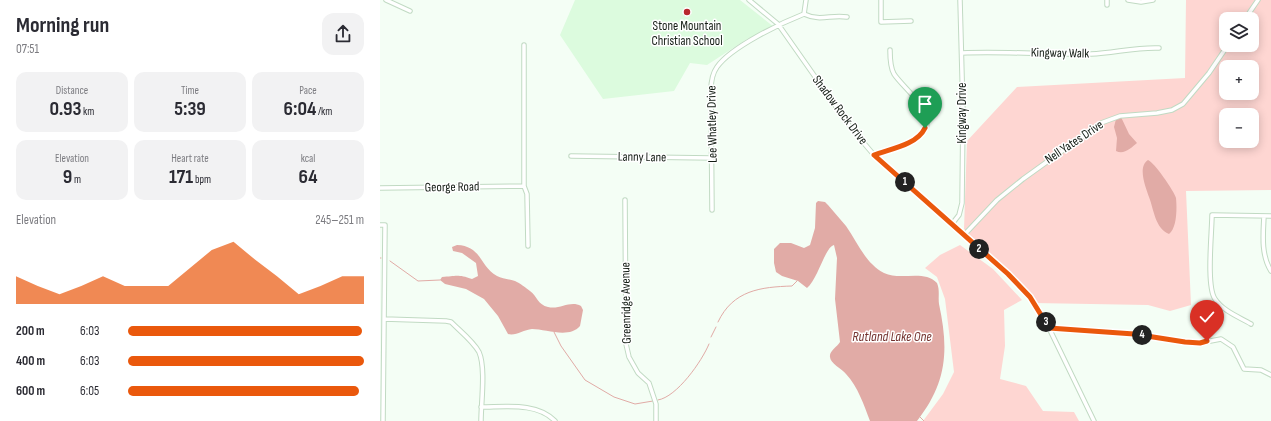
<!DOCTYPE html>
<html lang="en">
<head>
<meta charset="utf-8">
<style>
  body { margin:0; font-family:"Sofia Sans Condensed",sans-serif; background:#f2f2f3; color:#2b2b33; height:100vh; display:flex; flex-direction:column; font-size:15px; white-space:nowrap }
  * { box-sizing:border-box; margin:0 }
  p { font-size:13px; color:#7c7c81 }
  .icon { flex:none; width:22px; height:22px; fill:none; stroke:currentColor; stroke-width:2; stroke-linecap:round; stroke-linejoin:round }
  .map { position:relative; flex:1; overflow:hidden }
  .panel { display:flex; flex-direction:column; background:#fff; width:380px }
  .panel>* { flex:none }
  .buttons { position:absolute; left:839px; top:12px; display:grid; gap:8px }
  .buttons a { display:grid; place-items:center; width:40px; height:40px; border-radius:8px; background:#fff; box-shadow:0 2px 10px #0003; font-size:20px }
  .pin { position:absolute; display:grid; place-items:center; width:34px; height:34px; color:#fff; margin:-41px -17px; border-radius:50% 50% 50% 0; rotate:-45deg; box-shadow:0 0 4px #0007 }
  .pin .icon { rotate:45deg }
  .km { position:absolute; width:20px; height:20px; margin:-10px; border-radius:50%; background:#222; color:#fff; font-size:11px; line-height:20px; text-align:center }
  .round { display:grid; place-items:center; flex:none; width:42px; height:42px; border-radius:12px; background:#f2f2f3 }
  .head { display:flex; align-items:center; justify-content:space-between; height:68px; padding:0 16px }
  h1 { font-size:22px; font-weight:700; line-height:30px }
  .stats { display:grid; grid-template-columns:repeat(3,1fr); gap:6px; height:68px; padding:4px 16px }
  .stats div { display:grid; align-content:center; border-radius:10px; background:#f2f2f3; text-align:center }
  .stats b { font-size:20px; font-weight:700 }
  .stats small { font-size:11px; font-weight:400 }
  .stats p { font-size:11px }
  .chart { height:112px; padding:8px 16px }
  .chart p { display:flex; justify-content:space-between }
  .chart svg { width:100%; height:72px; margin-top:4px; fill:#ea580c; opacity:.7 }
  ul { padding:0 16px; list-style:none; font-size:13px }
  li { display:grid; grid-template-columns:64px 48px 1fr; align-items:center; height:30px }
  li i { height:10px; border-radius:5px; background:#ea580c }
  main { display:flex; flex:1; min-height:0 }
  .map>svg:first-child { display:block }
  .built { fill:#dcfbde }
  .green { fill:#fed6d2; fill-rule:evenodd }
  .water { fill:#e1aba6 }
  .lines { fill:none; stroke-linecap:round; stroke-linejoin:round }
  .stream { stroke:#e1aba6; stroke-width:1 }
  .street-casing { stroke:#c1dac3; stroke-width:5.5 }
  .street { stroke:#fff; stroke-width:3.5 }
  .route-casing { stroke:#fff; stroke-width:8 }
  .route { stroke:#ea580c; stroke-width:5 }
  .poi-dot { fill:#b8282d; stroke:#fff; stroke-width:1.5 }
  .labels { text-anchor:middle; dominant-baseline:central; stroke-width:3; stroke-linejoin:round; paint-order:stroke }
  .poi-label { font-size:13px; fill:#131c14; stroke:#fff }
  .street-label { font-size:13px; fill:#131c14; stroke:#fff }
  .water-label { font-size:14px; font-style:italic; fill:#73312e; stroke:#fff }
</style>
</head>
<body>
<main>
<section class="panel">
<div class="head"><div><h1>Morning run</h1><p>07:51</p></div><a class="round"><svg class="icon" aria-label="share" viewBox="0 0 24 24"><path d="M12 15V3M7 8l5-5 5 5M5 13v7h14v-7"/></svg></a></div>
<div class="stats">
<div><p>Distance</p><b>0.93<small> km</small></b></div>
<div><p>Time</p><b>5:39</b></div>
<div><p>Pace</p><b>6:04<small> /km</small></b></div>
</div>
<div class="stats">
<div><p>Elevation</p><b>9<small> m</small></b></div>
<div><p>Heart rate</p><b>171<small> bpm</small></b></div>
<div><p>kcal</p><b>64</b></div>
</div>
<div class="chart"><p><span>Elevation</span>245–251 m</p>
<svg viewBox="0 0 160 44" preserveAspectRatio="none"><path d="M0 44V27L10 33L20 38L30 33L40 27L50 33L60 33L70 33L80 22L90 11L100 6L110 17L120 27L130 38L140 33L150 27L160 27V44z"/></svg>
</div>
<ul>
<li><b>200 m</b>6:03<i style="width:99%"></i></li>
<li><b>400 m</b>6:03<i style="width:100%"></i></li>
<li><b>600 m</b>6:05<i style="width:98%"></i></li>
</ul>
</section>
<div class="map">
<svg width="891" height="421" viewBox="0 0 891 421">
  <rect width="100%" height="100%" fill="#f4fef5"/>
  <path class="built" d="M 195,0 L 360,0 L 394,27 L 367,39 L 327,65 L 310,63 L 294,91 L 223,99 L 180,35 Z"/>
  <path class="green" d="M 806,0 L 891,0 L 891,190 L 806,191 L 811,305 L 790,311 L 768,305 L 654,303 L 596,245 L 584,229 L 587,141 L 637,87 L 805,78 ZM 846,19 L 872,19 L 872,45 L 846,45 ZM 846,67 L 872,67 L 872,93 L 846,93 ZM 846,115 L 872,115 L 872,141 L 846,141 Z
    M 580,245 L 613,269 L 642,300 L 624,310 L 625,346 L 620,379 L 646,386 L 663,411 L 694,412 L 699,421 L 543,421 L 563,394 L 574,372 L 565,299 L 557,277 L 545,268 L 560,255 Z"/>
  <path class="water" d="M 741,117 L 749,134 L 757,143 C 751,148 744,155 736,151 L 737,138 L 734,127 L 736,119 Z
    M 768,160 C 774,162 794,191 796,198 C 797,208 797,228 789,234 C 775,228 774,210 769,197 C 766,188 757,167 768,160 Z
    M 438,201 L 445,202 L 448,205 C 454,212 460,219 466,226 C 478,243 485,263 504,273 C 521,281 544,269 557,283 C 560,290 558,297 559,304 C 569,350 567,383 537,421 L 490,421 C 484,405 478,387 466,374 C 462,369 450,363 450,357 C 449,351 457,347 460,342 L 455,299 L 457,258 L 454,245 C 445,247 438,279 427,288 L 418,281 L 402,276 L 396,272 L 394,263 L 394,249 L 400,243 L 411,243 L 424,248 L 430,245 L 435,228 L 436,203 Z
    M 77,245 C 102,246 100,267 117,276 C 122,279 129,279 135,281 C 140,283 146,288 150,291 C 157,296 158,305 168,307 C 180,310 190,300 201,306 L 203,310 L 200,326 C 189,339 166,329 152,329 C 143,330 136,336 128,334 L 118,316 L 104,299 L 86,289 L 65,284 L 60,280 L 62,277 C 76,276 78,274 92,279 L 98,276 L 96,263 L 82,253 L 73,251 L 72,247 Z"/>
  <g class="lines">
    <path class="stream" d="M 0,258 L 1,258
      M 10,261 L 38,281 L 60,280
      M 338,322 C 353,290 381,287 412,286 L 417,281
      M 174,332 L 181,346 L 205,380 L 234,397 L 255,404 L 273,401
      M 331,337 L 336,327
      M 278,400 C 297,397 322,361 329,344
      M 540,417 L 544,421"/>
    <defs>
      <path id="street" d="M 6,0 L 30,11
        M 369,0 L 398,24 L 471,128 L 494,155 L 628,274 L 650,297 L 669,328 L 714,421
        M 501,0 L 501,22 L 531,21
        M 748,0 L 761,2 L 773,0
        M 727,5 L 727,0
        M 424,14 C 441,22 451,14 467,17
        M 865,19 L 878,0
        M 144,45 L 144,186
        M 582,53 C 625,51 668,55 711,54 C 734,53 756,47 779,48
        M 494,155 C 507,150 523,147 535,139 C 568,120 525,91 514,74 C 510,67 510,58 510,50
        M 191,156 L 332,158
        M 0,188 L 144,186 L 147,194 L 148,246
        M 245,200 L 246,344 L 249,357 L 258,373 L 269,383 L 276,404 L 276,421
        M 332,210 L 331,90 C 331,81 332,74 337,67 C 351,47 401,23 424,14 L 426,0
        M 884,216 C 883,235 881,255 891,271
        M 572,224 L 579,215 L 582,203 L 583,112 L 580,0
        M 0,225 L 5,225 L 3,421
        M 584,235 L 617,200 L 643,179 L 721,123 L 740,116 L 777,113 L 792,110 L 803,104 L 829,73 L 848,45
        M 4,319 L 66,321 L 71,322 C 80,331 93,341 99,352 C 106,368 101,403 101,421
        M 871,324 C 859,317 843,311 835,299 C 826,286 832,232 832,215 L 891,216
        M 669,328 L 754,334 L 805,342 L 820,343 L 841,339 L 853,347 L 864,369 L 881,370 L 891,375
        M 101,407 C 125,407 157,402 175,421"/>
    </defs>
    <use href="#street" class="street-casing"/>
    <use href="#street" class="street"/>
  </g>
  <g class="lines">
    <defs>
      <path id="route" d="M 545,128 C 537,145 510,149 494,155 L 628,274 L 650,297 L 669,328 L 754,334 L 805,342 L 820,343 L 827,341"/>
    </defs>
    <use href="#route" class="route-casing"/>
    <use href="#route" class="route"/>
  </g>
  <circle class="poi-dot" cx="307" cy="12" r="4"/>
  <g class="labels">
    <g class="poi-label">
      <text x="307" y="26">Stone Mountain<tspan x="307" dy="15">Christian School</tspan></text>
    </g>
    <g class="street-label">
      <text transform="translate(680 53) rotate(1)">Kingway Walk</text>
      <text transform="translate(460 110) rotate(53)">Shadow Rock Drive</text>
      <text transform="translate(582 113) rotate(-90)">Kingway Drive</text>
      <text transform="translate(332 124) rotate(-91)">Lee Whatley Drive</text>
      <text transform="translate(694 142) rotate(-34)">Nell Yates Drive</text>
      <text transform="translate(262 157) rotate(1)">Lanny Lane</text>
      <text transform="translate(72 187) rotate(-1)">George Road</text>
      <text transform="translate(246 303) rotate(-91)">Greenridge Avenue</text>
    </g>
    <g class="water-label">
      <text x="512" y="336">Rutland Lake One</text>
    </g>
  </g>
</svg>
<div class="buttons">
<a><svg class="icon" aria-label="layers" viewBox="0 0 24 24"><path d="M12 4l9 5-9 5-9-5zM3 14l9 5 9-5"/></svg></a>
<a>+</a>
<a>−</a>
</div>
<div class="pin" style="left:545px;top:128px;background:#1e9e55"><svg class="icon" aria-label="arrive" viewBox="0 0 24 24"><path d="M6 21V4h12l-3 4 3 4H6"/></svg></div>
<div class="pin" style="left:827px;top:341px;background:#d93025"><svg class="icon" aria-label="check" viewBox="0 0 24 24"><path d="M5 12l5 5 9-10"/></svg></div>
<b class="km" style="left:525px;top:182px">1</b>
<b class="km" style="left:599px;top:249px">2</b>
<b class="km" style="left:666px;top:322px">3</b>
<b class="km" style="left:762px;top:335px">4</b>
</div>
</main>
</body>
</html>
